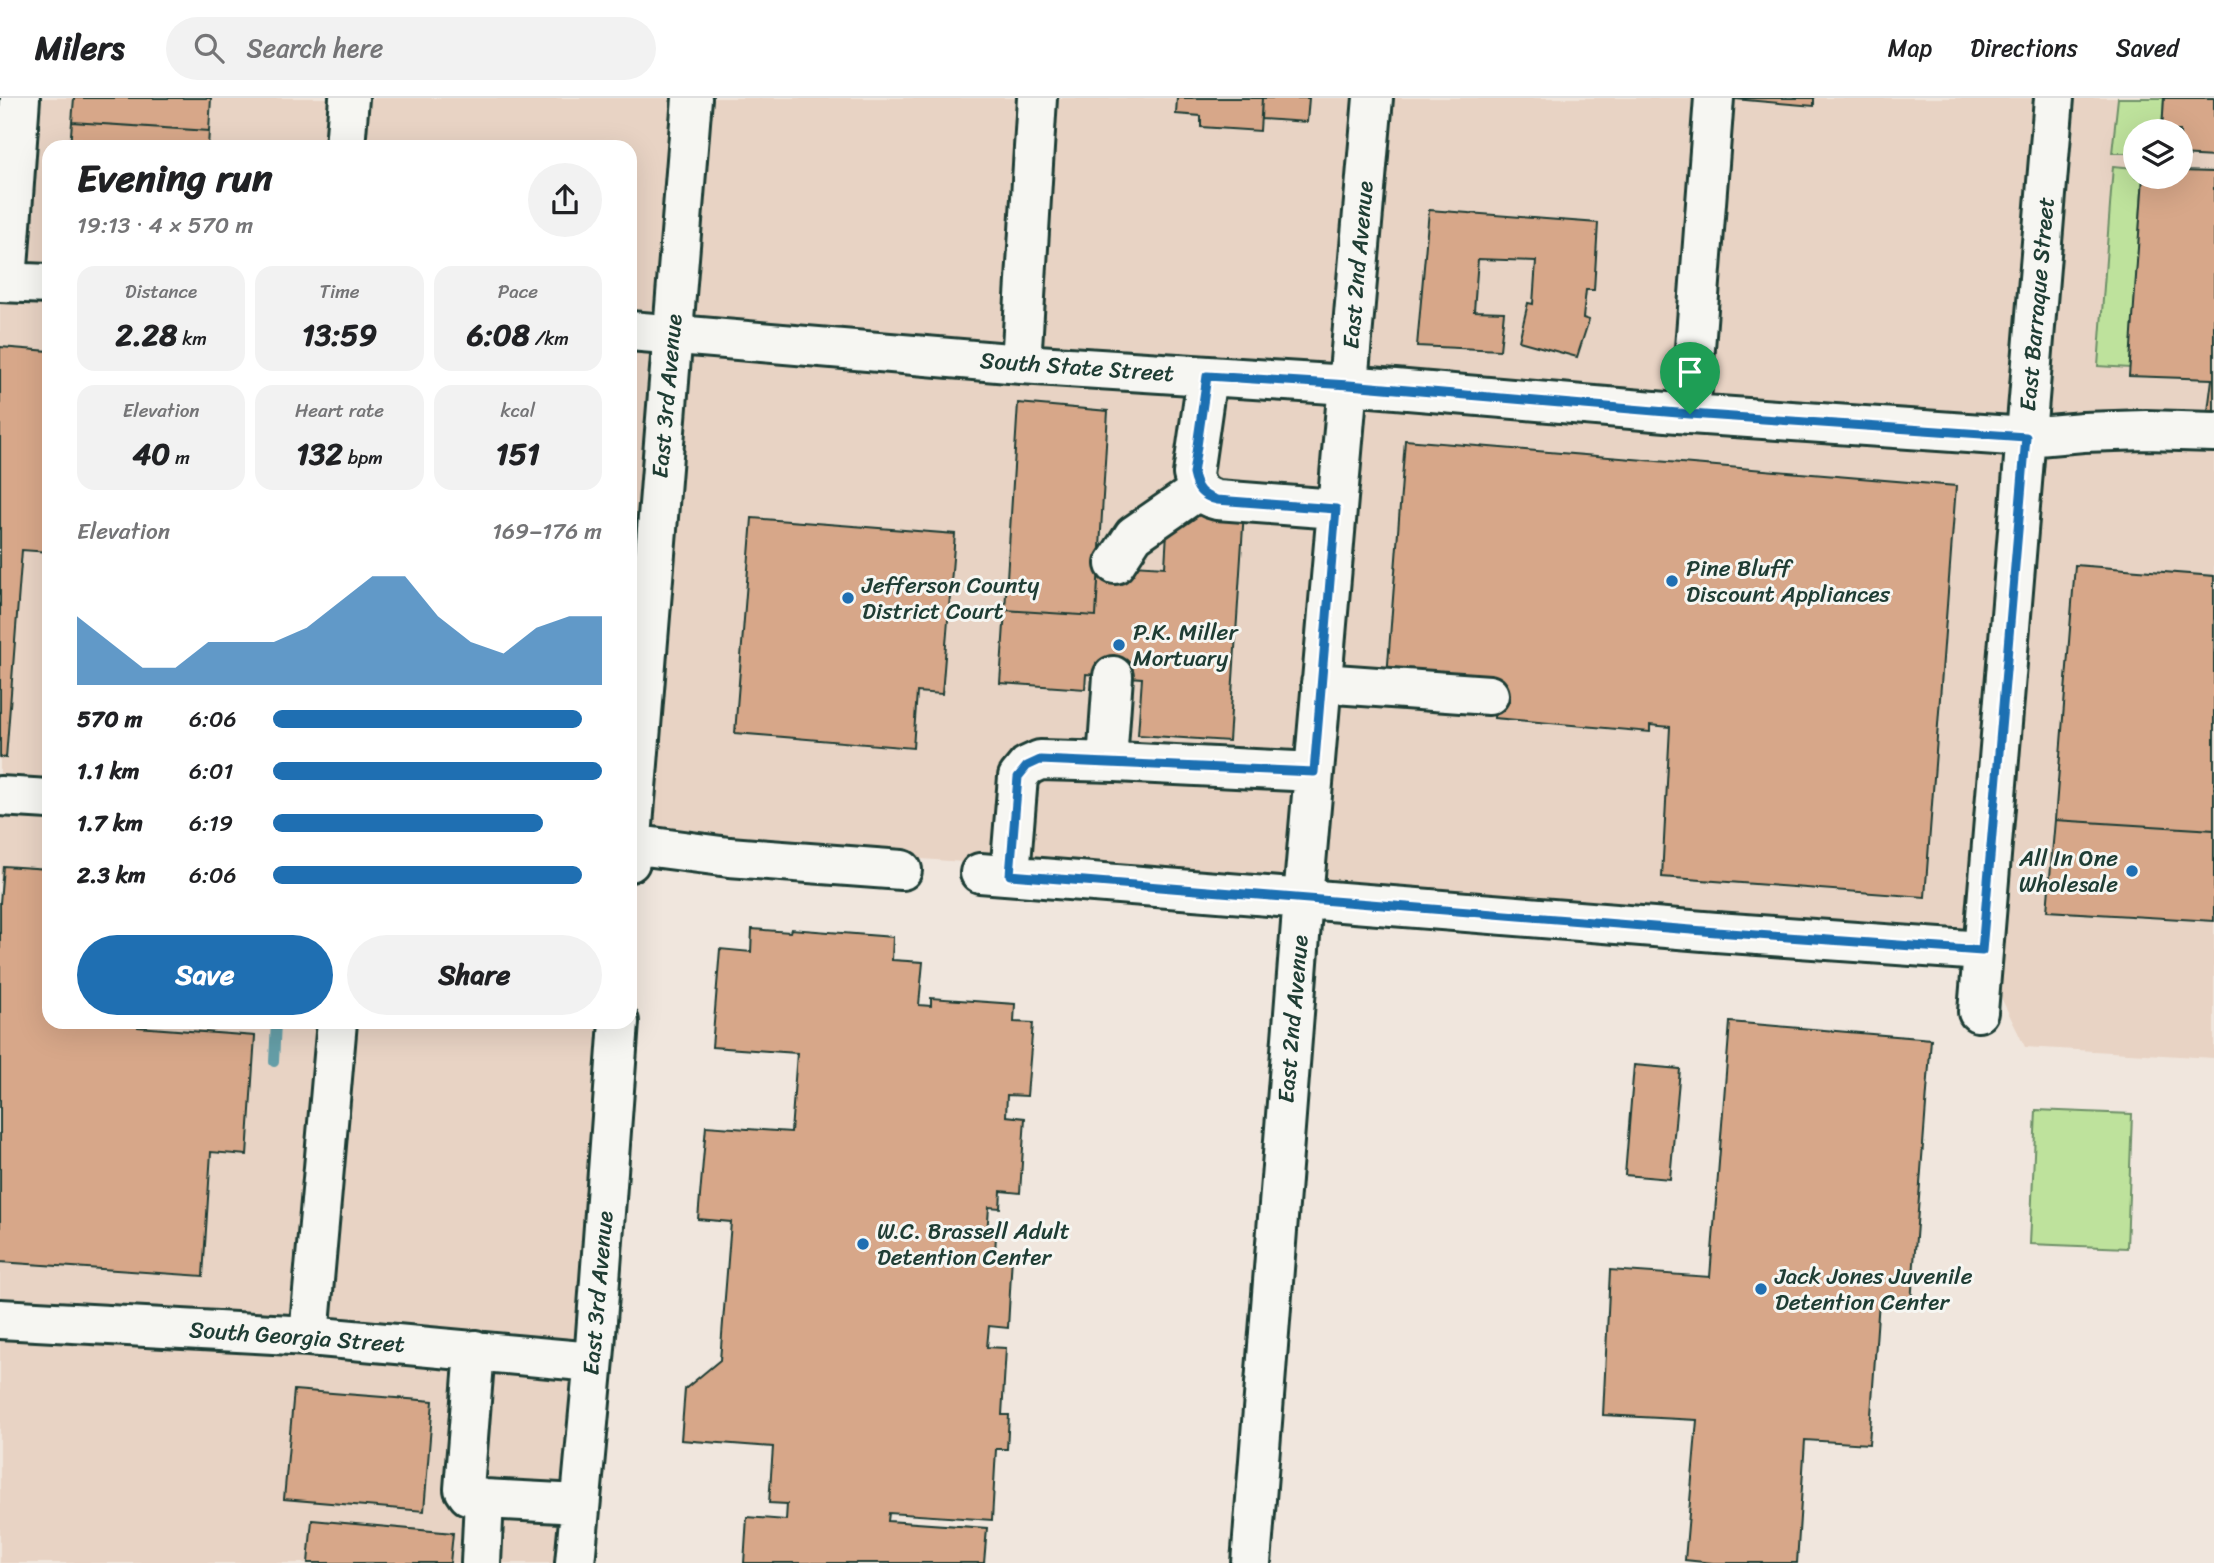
<!DOCTYPE html>
<html lang="en">
<head>
<meta charset="utf-8">
<style>
  body { margin:0; font-family:Sriracha,sans-serif; background:#f2f2f2; color:#202124; height:100vh; display:flex; flex-direction:column; font-size:26px; white-space:nowrap }
  * { box-sizing:border-box; margin:0 }
  p { font-size:23px; color:#757577 }
  .icon { flex:none; width:38px; height:38px; fill:none; stroke:currentColor; stroke-width:2; stroke-linecap:round; stroke-linejoin:round }
  .map { position:relative; flex:1; overflow:hidden }
  .details { position:absolute; left:42px; top:42px; width:595px; height:889px; display:flex; flex-direction:column; background:#fff; border-radius:21px; box-shadow:0 7px 28px #0002 }
  .details>* { flex:none }
  .tools { position:absolute; left:2123px; top:21px; display:grid; gap:14px }
  .tools a { display:grid; place-items:center; width:70px; height:70px; border-radius:50%; background:#fff; box-shadow:0 7px 28px #0002; font-size:35px }
  .pin { position:absolute; display:grid; place-items:center; width:60px; height:60px; color:#fff; margin:-72px -30px; border-radius:50% 50% 50% 0; rotate:-45deg; box-shadow:0 0 7px #0007 }
  .pin .icon { rotate:45deg }
  .round { display:grid; place-items:center; flex:none; width:74px; height:74px; border-radius:37px; background:#f2f2f2 }
  .overview { display:flex; align-items:center; justify-content:space-between; height:119px; padding:0 35px }
  h1 { font-size:38px; font-weight:700; line-height:52px }
  .stats { display:grid; grid-template-columns:repeat(3,1fr); gap:10px; height:119px; padding:7px 35px }
  .stats div { display:grid; align-content:center; border-radius:18px; background:#f2f2f2; text-align:center }
  .stats b { font-size:30px; font-weight:700 }
  .stats small { font-size:19px; font-weight:400 }
  .stats p { font-size:19px }
  .chart { height:196px; padding:14px 35px }
  .chart p { display:flex; justify-content:space-between }
  .chart svg { width:100%; height:126px; margin-top:7px; fill:#1f6fb2; opacity:.7 }
  .primary-button { display:flex; gap:14px; margin-top:auto; padding:14px 35px }
  .primary-button a { flex:1; height:80px; border-radius:42px; background:#1f6fb2; color:#fff; font-size:28px; font-weight:700; line-height:80px; text-align:center }
  .primary-button a+a { background:#f2f2f2; color:#202124 }
  ul { padding:0 35px; list-style:none; font-size:23px }
  li { display:grid; grid-template-columns:112px 84px 1fr; align-items:center; height:52px }
  li i { height:18px; border-radius:9px; background:#1f6fb2 }
  header { display:flex; align-items:center; gap:42px; box-sizing:border-box; height:98px; padding:0 35px; background:#fff; border-bottom:2px solid #e0e0e0 }
  header strong { font-size:33px }
  nav { display:flex; gap:38px; margin-inline-start:auto; font-size:24px }
  .search { width:490px; height:63px; background:#f2f2f2; display:flex; align-items:center; gap:18px; box-sizing:border-box; padding:0 24px; border-radius:38px; color:#757577; font-size:26px }
  .map>svg:first-child { display:block }
  .built { fill:#e8d3c4; fill-rule:evenodd }
  .green { fill:#bee29c; stroke:#6e9068; stroke-width:2 }
  .lines { fill:none; stroke-linecap:round; stroke-linejoin:round }
  .stream { stroke:#659ea7; stroke-width:10 }
  .building { fill:#d7a789; stroke:#1f3d34; stroke-width:2 }
  .minor-casing { stroke:#1f3d34; stroke-width:44 }
  .minor { stroke:#f6f6f2; stroke-width:38 }
  .route-casing { stroke:#fff; stroke-width:14 }
  .route { stroke:#1f6fb2; stroke-width:9 }
  .poi-dot { fill:#1f6fb2; stroke:#f6f6f2; stroke-width:2.5 }
  .labels { text-anchor:middle; dominant-baseline:central; stroke-width:6; stroke-linejoin:round; paint-order:stroke }
  .street-label { font-size:23px; fill:#1f3d34; stroke:#f6f6f2 }
  .poi-label { font-size:23px; fill:#1f3d34; stroke:#f6f6f2; text-anchor:start }
</style>
</head>
<body>
<header>
<strong>Milers</strong>
<div class="search"><svg class="icon" aria-label="search" viewBox="0 0 24 24"><circle cx="10" cy="10" r="6"/><path d="M15 15l6 6"/></svg>Search here</div>
<nav><a>Map</a><a>Directions</a><a>Saved</a></nav>
</header>
<div class="map">
<svg width="2214" height="1465" viewBox="0 0 2214 1465">
  <rect width="100%" height="100%" fill="#f0e6dd"/>
  <filter id="ink" filterUnits="userSpaceOnUse"><feTurbulence type="fractalNoise" baseFrequency=".0143" numOctaves="2"/><feDisplacementMap in="SourceGraphic" scale="14" xChannelSelector="R" yChannelSelector="G"/><feConvolveMatrix kernelMatrix="1 2 1 2 8 2 1 2 1" color-interpolation-filters="sRGB"/></filter>
  <g filter="url(#ink)">
    <path class="built" d="M 39,0 L 2214,0 L 2214,960 L 2025,949 L 1973,842 L 1326,790 L 630,740 L 630,49 L 49,49 L 49,924 L 614,924 L 570,1465 L 0,1465 L 0,205 L 28,205 ZM 2135,33 L 2180,33 L 2180,79 L 2135,79 Z"/>
    <path class="green" d="M 2118,0 L 2164,0 L 2162,33 L 2135,33 L 2135,55 L 2112,55 Z
      M 2113,68 L 2135,70 L 2135,79 L 2143,79 L 2130,270 L 2098,268 Z
      M 2036,1012 L 2132,1016 L 2127,1150 L 2030,1146 Z"/>
    <g class="lines">
      <path class="stream" d="M 274,964 L 276,924"/>
    </g>
    <path class="building" d="M 74,0 L 211,0 L 209,33 L 72,24 Z
      M 1177,0 L 1262,0 L 1260,33 L 1201,29 L 1201,18 L 1176,16 Z
      M 1262,0 L 1309,0 L 1307,24 L 1261,21 Z
      M 1723,0 L 1814,0 L 1814,8 Z
      M 2164,0 L 2214,0 L 2214,59 L 2180,57 L 2180,33 L 2162,33 Z
      M 72,24 L 209,33 L 208,49 L 70,49 Z
      M 2180,73 L 2214,74 L 2214,313 L 2208,313 L 2212,281 L 2129,278 L 2143,79 L 2180,79 Z
      M 1429,112 L 1598,125 L 1594,192 L 1586,192 L 1583,220 L 1589,222 L 1577,259 L 1519,243 L 1528,205 L 1533,206 L 1536,163 L 1478,161 L 1474,213 L 1504,214 L 1500,252 L 1417,248 Z
      M 0,249 L 49,253 L 49,454 L 22,452 L 6,660 L 0,659 Z
      M 1018,305 L 1108,313 L 1096,518 L 1005,512 Z
      M 1405,342 L 1956,388 L 1925,799 L 1662,779 L 1670,629 L 1650,627 L 1650,634 L 1494,620 L 1496,588 L 1387,579 Z
      M 1199,410 L 1244,413 L 1229,643 L 1138,637 L 1142,580 L 1086,576 L 1085,591 L 1000,585 L 1005,512 L 1096,518 L 1099,465 L 1165,469 L 1167,433 Z
      M 752,420 L 955,436 L 942,596 L 917,594 L 913,650 L 735,635 Z
      M 2075,467 L 2214,478 L 2214,732 L 2055,722 Z
      M 2055,722 L 2214,732 L 2214,823 L 2047,813 Z
      M 3,768 L 49,771 L 49,924 L 138,924 L 138,929 L 255,938 L 247,1057 L 211,1054 L 203,1178 L 0,1164 L 0,805 Z
      M 752,831 L 790,834 L 791,831 L 893,839 L 892,862 L 923,864 L 919,907 L 931,908 L 931,900 L 1015,906 L 1014,924 L 1033,925 L 1027,998 L 1007,997 L 1006,1018 L 1025,1020 L 1020,1095 L 1001,1093 L 1000,1110 L 989,1109 L 987,1136 L 996,1137 L 995,1156 L 1012,1157 L 1008,1230 L 989,1228 L 987,1249 L 1006,1250 L 1002,1317 L 1009,1317 L 1007,1351 L 996,1351 L 992,1422 L 889,1415 L 888,1423 L 987,1430 L 984,1465 L 744,1465 L 747,1419 L 786,1422 L 787,1406 L 769,1405 L 773,1349 L 681,1342 L 685,1291 L 720,1262 L 731,1124 L 698,1121 L 706,1028 L 791,1034 L 797,955 L 712,949 L 720,851 L 751,854 Z
      M 1730,924 L 1931,941 L 1911,1205 L 1879,1202 L 1869,1346 L 1805,1342 L 1797,1465 L 1713,1465 L 1685,1462 L 1697,1322 L 1603,1317 L 1610,1172 L 1710,1179 Z
      M 1634,967 L 1680,971 L 1670,1081 L 1625,1077 Z
      M 294,1292 L 433,1303 L 424,1413 L 284,1401 Z
      M 312,1422 L 453,1435 L 450,1465 L 308,1465 Z"/>
    <g class="lines">
      <defs>
        <path id="minor" d="M 345,49 L 349,0
          M 0,184 L 49,186
          M 7,184 L 20,0
          M 630,233 L 1021,266 L 1348,287 L 1690,316 L 2026,339 L 2083,334 L 2146,332 L 2214,334
          M 1021,266 L 1037,0
          M 1207,278 L 1193,376 C 1196,391 1202,398 1217,402 L 1336,411
          M 1690,316 L 1714,0
          M 1115,466 L 1134,437 L 1199,392
          M 1113,578 L 1108,649 L 1116,664 L 1314,674
          M 1321,585 L 1489,597
          M 0,698 L 49,701
          M 630,746 L 729,759 L 902,772
          M 630,764 L 692,0
          M 980,775 L 1716,834 L 1982,853
          M 1010,777 L 1018,679 L 1027,668 L 1040,662 L 1116,664
          M 1978,914 L 2054,0
          M 0,1221 L 309,1238 L 593,1264
          M 309,1238 L 337,924
          M 475,1252 L 464,1391 L 468,1397 L 484,1401 L 579,1406
          M 481,1465 L 484,1401
          M 575,1465 L 595,1250 L 619,924
          M 1251,1465 L 1303,800 L 1373,0"/>
      </defs>
      <use href="#minor" class="minor-casing"/>
      <use href="#minor" class="minor"/>
    </g>
  </g>
  <g class="lines" filter="url(#ink)">
    <defs>
      <path id="route" d="M 1207,278 L 1349,287 L 1690,316 L 2026,339 L 1982,853 L 1716,834 L 1010,777 L 1018,679 L 1027,668 L 1040,662 L 1314,674 L 1336,411 L 1217,402 C 1202,398 1196,391 1193,376 Z"/>
    </defs>
    <use href="#route" class="route-casing"/>
    <use href="#route" class="route"/>
  </g>
  <g class="poi-dot">
    <circle cx="1672" cy="483" r="7"/>
    <circle cx="848" cy="500" r="7"/>
    <circle cx="1119" cy="547" r="7"/>
    <circle cx="2132" cy="773" r="7"/>
    <circle cx="863" cy="1146" r="7"/>
    <circle cx="1761" cy="1191" r="7"/>
  </g>
  <g class="labels">
    <g class="street-label">
      <text transform="translate(1358 167) rotate(-85)">East 2nd Avenue</text>
      <text transform="translate(2037 206) rotate(-85)">East Barraque Street</text>
      <text transform="translate(1077 269) rotate(4)">South State Street</text>
      <text transform="translate(667 298) rotate(-85)">East 3rd Avenue</text>
      <text transform="translate(1293 921) rotate(-85)">East 2nd Avenue</text>
      <text transform="translate(598 1195) rotate(-85)">East 3rd Avenue</text>
      <text transform="translate(297 1239) rotate(4)">South Georgia Street</text>
    </g>
    <g class="poi-label">
      <text x="1686" y="470">Pine Bluff<tspan x="1686" dy="26">Discount Appliances</tspan></text>
      <text x="862" y="487">Jefferson County<tspan x="862" dy="26">District Court</tspan></text>
      <text x="1133" y="534">P.K. Miller<tspan x="1133" dy="26">Mortuary</tspan></text>
      <text x="2118" y="760" text-anchor="end">All In One<tspan x="2118" dy="26">Wholesale</tspan></text>
      <text x="877" y="1133">W.C. Brassell Adult<tspan x="877" dy="26">Detention Center</tspan></text>
      <text x="1775" y="1178">Jack Jones Juvenile<tspan x="1775" dy="26">Detention Center</tspan></text>
    </g>
  </g>
</svg>
<div class="tools">
<a><svg class="icon" aria-label="layers" viewBox="0 0 24 24"><path d="M12 4l9 5-9 5-9-5zM3 14l9 5 9-5"/></svg></a>
</div>
<div class="pin" style="left:1690px;top:316px;background:#1e9e55"><svg class="icon" aria-label="arrive" viewBox="0 0 24 24"><path d="M6 21V4h12l-3 4 3 4H6"/></svg></div>
<section class="details">
<div class="overview"><div><h1>Evening run</h1><p>19:13 · 4 × 570 m</p></div><a class="round"><svg class="icon" aria-label="share" viewBox="0 0 24 24"><path d="M12 15V3M7 8l5-5 5 5M5 13v7h14v-7"/></svg></a></div>
<div class="stats">
<div><p>Distance</p><b>2.28<small> km</small></b></div>
<div><p>Time</p><b>13:59</b></div>
<div><p>Pace</p><b>6:08<small> /km</small></b></div>
</div>
<div class="stats">
<div><p>Elevation</p><b>40<small> m</small></b></div>
<div><p>Heart rate</p><b>132<small> bpm</small></b></div>
<div><p>kcal</p><b>151</b></div>
</div>
<div class="chart"><p><span>Elevation</span>169–176 m</p>
<svg viewBox="0 0 160 44" preserveAspectRatio="none"><path d="M0 44V20L10 29L20 38L30 38L40 29L50 29L60 29L70 24L80 15L90 6L100 6L110 20L120 29L130 33L140 24L150 20L160 20V44z"/></svg>
</div>
<ul>
<li><b>570 m</b>6:06<i style="width:94%"></i></li>
<li><b>1.1 km</b>6:01<i style="width:100%"></i></li>
<li><b>1.7 km</b>6:19<i style="width:82%"></i></li>
<li><b>2.3 km</b>6:06<i style="width:94%"></i></li>
</ul>
<div class="primary-button"><a>Save</a><a>Share</a></div>
</section>
</div>
</body>
</html>
